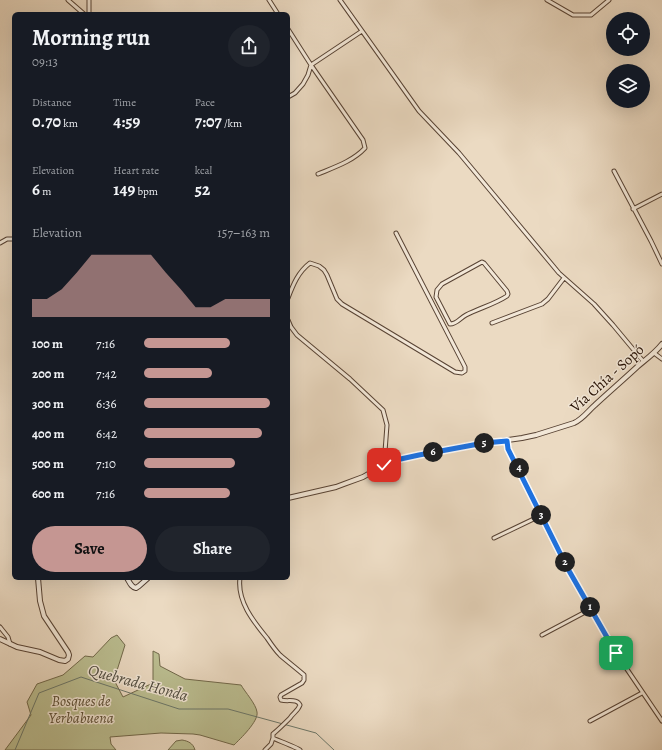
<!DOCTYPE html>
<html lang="en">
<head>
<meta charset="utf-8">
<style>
  body { margin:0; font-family:Alegreya,serif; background:#20242c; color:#f1f3f6; height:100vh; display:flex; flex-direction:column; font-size:15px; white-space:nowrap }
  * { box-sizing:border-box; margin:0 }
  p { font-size:13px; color:#9ea1a6 }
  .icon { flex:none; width:22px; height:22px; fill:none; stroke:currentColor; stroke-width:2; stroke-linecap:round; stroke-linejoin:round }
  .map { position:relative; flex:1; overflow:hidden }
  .panel { position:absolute; left:12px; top:12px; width:278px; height:568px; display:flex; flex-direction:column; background:#171b24; border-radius:6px; box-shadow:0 4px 16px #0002 }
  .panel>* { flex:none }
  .fabs { position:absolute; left:606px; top:12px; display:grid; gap:8px }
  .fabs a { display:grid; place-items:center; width:44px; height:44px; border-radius:50%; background:#171b24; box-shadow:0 4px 16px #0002; font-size:20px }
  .pin { position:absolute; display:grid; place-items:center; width:34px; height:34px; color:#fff; margin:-17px; border-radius:8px; box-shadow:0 2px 6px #0006 }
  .km { position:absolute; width:20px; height:20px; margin:-10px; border-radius:50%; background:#222; color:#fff; font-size:11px; line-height:20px; text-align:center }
  .round { display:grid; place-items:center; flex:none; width:42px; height:42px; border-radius:21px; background:#20242c }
  .head { display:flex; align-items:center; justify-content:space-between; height:68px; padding:0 20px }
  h1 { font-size:22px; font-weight:700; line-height:30px }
  .figures { display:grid; grid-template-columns:repeat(3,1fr); gap:6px; height:68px; padding:4px 20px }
  .figures div { display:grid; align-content:center }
  .figures b { font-size:17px; font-weight:700 }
  .figures small { font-size:11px; font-weight:400 }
  .figures p { font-size:11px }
  .chart { height:112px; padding:8px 20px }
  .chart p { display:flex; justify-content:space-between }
  .chart svg { width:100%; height:72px; margin-top:4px; fill:#c59692; opacity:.7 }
  .primary-button { display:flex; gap:8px; margin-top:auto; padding:8px 20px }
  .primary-button a { flex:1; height:46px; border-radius:24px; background:#c59692; color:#111; font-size:16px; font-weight:700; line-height:46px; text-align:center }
  .primary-button a+a { background:#20242c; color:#f1f3f6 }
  ul { padding:0 20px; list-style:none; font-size:13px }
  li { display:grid; grid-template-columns:64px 48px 1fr; align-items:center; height:30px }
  li i { height:10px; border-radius:5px; background:#c59692 }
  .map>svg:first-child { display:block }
  .green { fill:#bbbe91; stroke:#71684a }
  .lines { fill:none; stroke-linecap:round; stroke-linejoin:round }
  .stream { stroke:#6b776a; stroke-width:1 }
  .minor-casing { stroke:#584334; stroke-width:5 }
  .tertiary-casing { stroke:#584334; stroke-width:6 }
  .minor { stroke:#f2e7d7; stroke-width:3 }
  .tertiary { stroke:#f2e7d7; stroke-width:4 }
  .route-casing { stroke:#fff; stroke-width:8 }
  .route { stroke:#1a73e8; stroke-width:5 }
  .labels { text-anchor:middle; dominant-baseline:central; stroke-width:3; stroke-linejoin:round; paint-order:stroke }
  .street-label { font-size:15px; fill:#271104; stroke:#f2e7d7 }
  .park-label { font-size:15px; font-style:italic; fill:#5b4e35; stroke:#f2e7d7 }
  .water-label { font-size:16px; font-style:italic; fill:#4f4c40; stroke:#f2e7d7 }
</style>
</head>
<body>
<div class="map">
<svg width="662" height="750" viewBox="0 0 662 750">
  <rect width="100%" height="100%" fill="#ebdac2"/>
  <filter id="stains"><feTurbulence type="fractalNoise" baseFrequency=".005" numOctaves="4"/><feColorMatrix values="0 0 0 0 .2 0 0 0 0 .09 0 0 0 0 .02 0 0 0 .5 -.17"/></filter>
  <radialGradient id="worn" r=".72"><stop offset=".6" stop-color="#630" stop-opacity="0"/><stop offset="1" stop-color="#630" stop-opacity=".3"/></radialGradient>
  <path class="green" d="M 117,635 L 125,645 L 114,680 L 123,697 L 153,683 L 153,651 L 159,654 L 160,666 L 185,679 L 241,685 C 245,692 256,704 257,712 C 259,721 240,739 234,745 L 200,735 L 193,734 L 161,733 L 110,737 L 111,744 L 116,750 L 5,750 L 31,715 L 27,702 L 37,684 L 63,675 L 85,656 L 93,657 L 111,638 Z
    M 182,740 C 188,741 193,743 195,750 L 168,750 L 176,741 Z"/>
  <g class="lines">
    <path class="stream" d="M 15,750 L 39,693 L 81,677 L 179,709 L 228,709 L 316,733 L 334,750"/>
    <defs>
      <path id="minor" d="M 68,0 L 84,14
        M 89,0 L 89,14
        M 269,0 L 278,14
        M 340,0 L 419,111 L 459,153 L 559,273 L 594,304 L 613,325 L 643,361
        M 547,0 L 573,15 L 591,15 L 609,0
        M 288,29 L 311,65 L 363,140 L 365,148 C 353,161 335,167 318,174
        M 288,97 L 295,93 L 303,84 L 308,75 L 311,65 L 362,31
        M 614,171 L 651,241 L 662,264
        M 633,209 L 662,194
        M 0,243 L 7,239 L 14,239
        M 482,262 L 484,263 L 507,291 L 508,294 L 507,296 C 495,304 480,308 466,315 C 460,318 457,324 450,324 L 436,297 L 437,290 L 442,284 Z
        M 288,298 C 293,285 298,272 310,263 L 319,266 L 324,270 L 327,275 L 337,299 L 342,304 L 455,372 L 462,373 L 465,371 L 465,367 L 463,363 L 396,233
        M 288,320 L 291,327 L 297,335 L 350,379 L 383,410 L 387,425 L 384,465
        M 492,323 L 542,304 L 548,299 L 564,278
        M 654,353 L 662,359
        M 507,441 L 509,449 L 568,569 L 591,609 L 616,653 L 662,721
        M 494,538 L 542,515
        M 240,578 C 237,601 253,621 267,638 C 271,644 275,650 280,655 C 288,662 296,668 304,675 L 304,680 L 302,683 L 281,695 L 280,697 L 281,700 C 288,702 297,698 300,705 C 298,711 293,713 290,718 C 284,724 279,729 273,734 C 273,736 273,737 273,738 C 274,739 296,747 300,750
        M 0,627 L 8,637 L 10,644
        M 542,635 L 591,609
        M 590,721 L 642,693
        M 265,750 L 271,744 L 273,738"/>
      <path id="tertiary" d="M 288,498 L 336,487 L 344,484 L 363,477 L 384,465 L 396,460 L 465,446 L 522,438 L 536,435 L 574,423 C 583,419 588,411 595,405 C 609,392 623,380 637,367 C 645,360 655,353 662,344
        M 127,578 C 130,583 131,587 136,588 L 139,586 L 148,578
        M 0,639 L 17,647 L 40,652 L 59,660 L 65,661 L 68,659 L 69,655 L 68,652 L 44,616 L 40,601 L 38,578"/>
    </defs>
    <use href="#minor" class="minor-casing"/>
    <use href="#tertiary" class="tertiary-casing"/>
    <use href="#minor" class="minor"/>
    <use href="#tertiary" class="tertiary"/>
  </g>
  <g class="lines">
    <defs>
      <path id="route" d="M 384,465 L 396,460 L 419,455 L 484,443 L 507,441 L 508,449 L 568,569 L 616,653"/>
    </defs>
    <use href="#route" class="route-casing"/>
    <use href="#route" class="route"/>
  </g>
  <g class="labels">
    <g class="street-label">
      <text transform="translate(607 378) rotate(-42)">Vía Chía - Sopó</text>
    </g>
    <g class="park-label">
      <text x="81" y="701">Bosques de<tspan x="81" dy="17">Yerbabuena</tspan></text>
    </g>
    <g class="water-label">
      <text transform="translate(138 683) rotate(15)">Quebrada Honda</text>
    </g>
  </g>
  <rect width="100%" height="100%" filter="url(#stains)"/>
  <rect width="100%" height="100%" fill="url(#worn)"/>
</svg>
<div class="fabs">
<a><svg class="icon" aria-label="locate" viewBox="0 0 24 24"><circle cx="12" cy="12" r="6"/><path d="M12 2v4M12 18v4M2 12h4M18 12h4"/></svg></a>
<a><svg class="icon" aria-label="layers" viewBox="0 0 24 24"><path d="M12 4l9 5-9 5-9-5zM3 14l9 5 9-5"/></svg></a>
</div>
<div class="pin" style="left:616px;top:653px;background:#1e9e55"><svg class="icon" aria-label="arrive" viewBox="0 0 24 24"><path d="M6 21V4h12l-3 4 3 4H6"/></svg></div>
<div class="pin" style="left:384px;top:465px;background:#d93025"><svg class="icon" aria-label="check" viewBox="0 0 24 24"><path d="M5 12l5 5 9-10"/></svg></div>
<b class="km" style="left:590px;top:607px">1</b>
<b class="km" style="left:565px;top:562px">2</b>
<b class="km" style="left:541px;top:515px">3</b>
<b class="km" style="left:519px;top:468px">4</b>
<b class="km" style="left:484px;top:443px">5</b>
<b class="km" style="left:433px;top:452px">6</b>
<section class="panel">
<div class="head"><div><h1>Morning run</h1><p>09:13</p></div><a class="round"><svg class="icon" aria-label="share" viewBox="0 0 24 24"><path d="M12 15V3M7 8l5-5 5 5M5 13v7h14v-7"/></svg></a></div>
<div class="figures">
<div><p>Distance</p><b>0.70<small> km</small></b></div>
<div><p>Time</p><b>4:59</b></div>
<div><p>Pace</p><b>7:07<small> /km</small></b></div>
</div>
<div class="figures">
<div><p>Elevation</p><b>6<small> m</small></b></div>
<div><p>Heart rate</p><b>149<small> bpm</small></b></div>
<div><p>kcal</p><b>52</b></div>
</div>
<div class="chart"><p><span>Elevation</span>157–163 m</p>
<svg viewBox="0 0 160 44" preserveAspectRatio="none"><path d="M0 44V33L10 33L20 27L30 17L40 6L50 6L60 6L70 6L80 6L90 17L100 27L110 38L120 38L130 33L140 33L150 33L160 33V44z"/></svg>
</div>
<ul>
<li><b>100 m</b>7:16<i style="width:68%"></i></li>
<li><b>200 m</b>7:42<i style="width:54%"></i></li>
<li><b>300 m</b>6:36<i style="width:100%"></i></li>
<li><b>400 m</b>6:42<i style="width:94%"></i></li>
<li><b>500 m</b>7:10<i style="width:72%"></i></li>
<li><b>600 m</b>7:16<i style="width:68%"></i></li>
</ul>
<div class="primary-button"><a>Save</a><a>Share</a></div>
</section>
</div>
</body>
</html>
